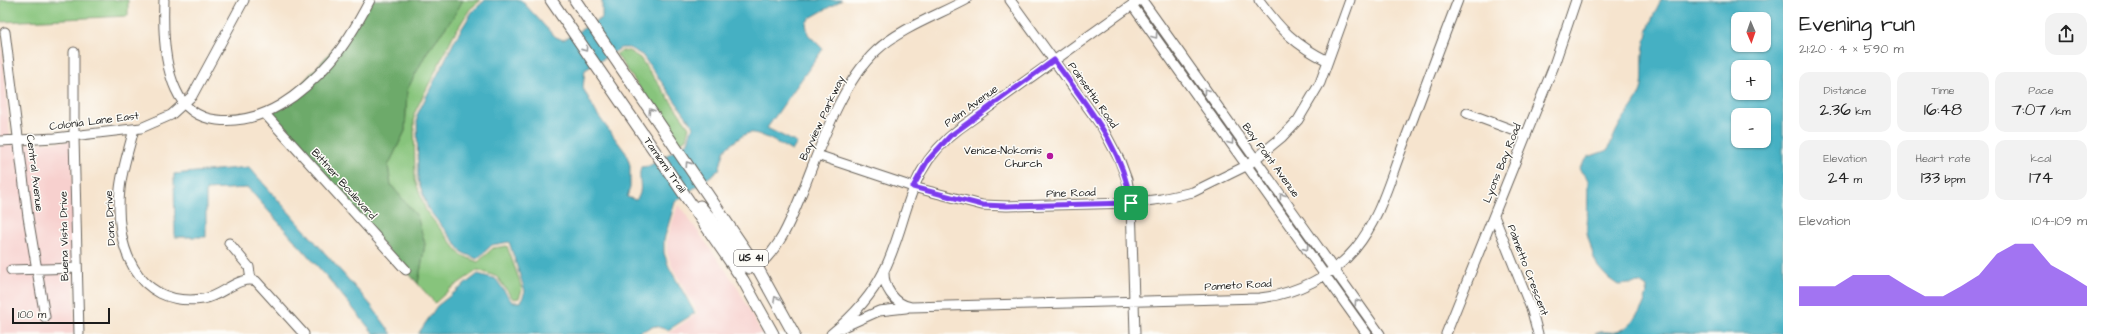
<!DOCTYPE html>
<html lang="en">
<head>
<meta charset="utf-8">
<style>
  body { margin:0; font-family:"Architects Daughter",sans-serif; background:#f2f2f2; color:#222; height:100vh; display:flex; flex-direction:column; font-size:15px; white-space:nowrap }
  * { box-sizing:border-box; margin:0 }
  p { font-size:13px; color:#767676 }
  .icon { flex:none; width:22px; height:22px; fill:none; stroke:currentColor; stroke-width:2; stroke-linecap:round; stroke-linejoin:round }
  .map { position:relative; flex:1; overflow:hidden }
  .sheet { display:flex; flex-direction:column; background:#fff; width:320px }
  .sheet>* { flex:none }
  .needle { width:26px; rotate:178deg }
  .controls { position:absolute; left:1731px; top:12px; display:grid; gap:8px }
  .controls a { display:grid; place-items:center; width:40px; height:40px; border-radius:8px; background:#fff; box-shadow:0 1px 3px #0004; font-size:20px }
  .scale { position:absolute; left:12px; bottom:10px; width:98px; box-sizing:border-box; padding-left:4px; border:2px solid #1c1c1c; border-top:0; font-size:11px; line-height:14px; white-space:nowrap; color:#1c1c1c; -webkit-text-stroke:3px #fdfcf7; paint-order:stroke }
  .pin { position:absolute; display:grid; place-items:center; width:34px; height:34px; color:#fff; margin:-17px; border-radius:8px; box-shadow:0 2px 6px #0006 }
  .round { display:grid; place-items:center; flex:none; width:42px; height:42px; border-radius:12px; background:#f2f2f2 }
  .overview { display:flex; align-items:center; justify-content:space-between; height:68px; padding:0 16px }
  h1 { font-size:22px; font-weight:600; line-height:30px }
  .stats { display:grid; grid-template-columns:repeat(3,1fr); gap:6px; height:68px; padding:4px 16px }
  .stats div { display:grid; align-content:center; border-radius:10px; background:#f2f2f2; text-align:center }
  .stats b { font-size:17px; font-weight:600 }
  .stats small { font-size:11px; font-weight:400 }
  .stats p { font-size:11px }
  .chart { height:112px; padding:8px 16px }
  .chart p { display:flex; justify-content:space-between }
  .chart svg { width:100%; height:72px; margin-top:4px; fill:#7c3aed; opacity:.7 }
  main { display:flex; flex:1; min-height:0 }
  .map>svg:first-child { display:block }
  .built { fill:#f7d0ce }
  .green { fill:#87c47b; stroke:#52704c }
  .forest { fill:#6daa6b; stroke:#446344 }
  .water { fill:#45b0c3; stroke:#306670; fill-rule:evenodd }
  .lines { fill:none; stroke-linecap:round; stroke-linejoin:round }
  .minor-casing { stroke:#68625a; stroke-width:11 }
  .major-casing { stroke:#68625a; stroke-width:13 }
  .minor { stroke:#fff; stroke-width:9 }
  .major { stroke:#fff; stroke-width:11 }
  .oneway { stroke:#999 }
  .route-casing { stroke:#fff; stroke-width:8 }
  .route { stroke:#7c3aed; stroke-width:5 }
  .poi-dot { fill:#b5179e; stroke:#fdfcf7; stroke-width:1.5 }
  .labels { text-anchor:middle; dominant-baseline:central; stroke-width:3; stroke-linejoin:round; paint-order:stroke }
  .shield { fill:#fdfcf7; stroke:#605f5e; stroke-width:1 }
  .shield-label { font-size:10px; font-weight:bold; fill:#1c1c1c }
  .street-label { font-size:11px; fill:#1c1c1c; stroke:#fdfcf7 }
  .poi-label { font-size:11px; fill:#1c1c1c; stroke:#fdfcf7; text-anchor:end }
</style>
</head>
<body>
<main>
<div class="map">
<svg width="1783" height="334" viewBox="0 0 1783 334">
  <rect width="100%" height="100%" fill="#fdfcf7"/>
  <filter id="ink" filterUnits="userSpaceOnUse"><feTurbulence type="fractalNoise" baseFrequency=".025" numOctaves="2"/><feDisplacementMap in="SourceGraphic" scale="8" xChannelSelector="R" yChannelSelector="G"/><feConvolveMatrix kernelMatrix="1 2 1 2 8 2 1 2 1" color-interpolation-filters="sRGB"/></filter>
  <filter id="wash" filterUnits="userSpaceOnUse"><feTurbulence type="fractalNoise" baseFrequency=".012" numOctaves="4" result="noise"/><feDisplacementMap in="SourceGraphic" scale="16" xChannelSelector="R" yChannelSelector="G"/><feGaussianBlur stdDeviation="0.9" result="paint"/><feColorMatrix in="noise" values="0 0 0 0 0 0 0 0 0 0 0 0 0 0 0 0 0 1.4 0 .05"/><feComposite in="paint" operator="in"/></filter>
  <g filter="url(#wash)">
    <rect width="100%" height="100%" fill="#f6e4ce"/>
    <path class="built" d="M 0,25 L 10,136 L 0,137 Z
      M 72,141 L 75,334 L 0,334 L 0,145 Z
      M 679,205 L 736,285 L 762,334 L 667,334 L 698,313 L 671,265 L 667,252 L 667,240 L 676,210 Z"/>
    <path class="green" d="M 0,0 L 128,0 L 128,16 L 0,22 Z
      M 463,0 L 481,0 L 470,9 L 453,36 L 414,114 L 415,180 L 426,211 L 461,255 L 478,262 L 493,248 L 507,246 L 519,279 L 522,290 L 519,298 L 513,299 L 497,277 L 478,270 L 450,289 L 435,303 L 418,284 L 425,244 L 417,216 L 391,185 L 388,166 L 405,131 L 407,90 L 427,52 L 452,19 Z
      M 622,51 L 629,51 L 640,58 L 689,127 L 686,139 L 679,144 L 616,54 Z"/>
    <path class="forest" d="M 366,0 L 463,0 L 452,19 L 427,52 L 407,90 L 405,131 L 388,166 L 391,185 L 417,216 L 425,244 L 418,284 L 269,116 C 303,83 344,42 366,0 Z"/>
    <path class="water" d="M 485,0 L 521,0 L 554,36 L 563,40 L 602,18 L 602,0 L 842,0 L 810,18 L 806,23 L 808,34 L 823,49 L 767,128 L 797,143 L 792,151 C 782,146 759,131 749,133 C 741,135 732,144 725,149 L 719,170 L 675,202 L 664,240 L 664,253 L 669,267 L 695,313 L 668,330 L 655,326 L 634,334 L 418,334 L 437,306 L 478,274 L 496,279 L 512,302 L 521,302 L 525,291 L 509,242 L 492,245 L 477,259 L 463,253 L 428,209 L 418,180 L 417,115 L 456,38 L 472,12 ZM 621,48 L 629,48 L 642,55 L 693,126 L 688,142 L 649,166 L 641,167 C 637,178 645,191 636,200 L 627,197 L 630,188 L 630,165 L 626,153 L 597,114 L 583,88 L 585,70 Z
      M 1661,0 L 1783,0 L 1783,334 L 1595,334 C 1602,330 1609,333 1616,332 C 1632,329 1648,303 1647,288 L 1640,283 L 1618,285 L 1608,278 L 1598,267 L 1594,258 L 1587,233 L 1588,180 L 1579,169 L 1588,157 L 1608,150 C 1612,141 1615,132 1620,124 C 1627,112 1636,104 1641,90 C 1644,79 1642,64 1643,53 C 1645,34 1652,17 1661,0 ZM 1738,19 L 1764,19 L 1764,45 L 1738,45 ZM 1738,67 L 1764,67 L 1764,93 L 1738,93 ZM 1738,115 L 1764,115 L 1764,141 L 1738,141 Z
      M 249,167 L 370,304 L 392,334 L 374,334 L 327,277 L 248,188 L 206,190 L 206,237 L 175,237 L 174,174 Z"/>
  </g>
  <g filter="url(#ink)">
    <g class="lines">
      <defs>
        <path id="minor" d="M 164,0 C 163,26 164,65 176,90 C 184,108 198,118 217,120 C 264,125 302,94 331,61 C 347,43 359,21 370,0
          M 1010,0 L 1102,127 L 1120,161 L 1127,180 L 1131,203 L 1135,334
          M 1142,0 L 1380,334
          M 1259,0 C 1280,29 1295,45 1328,61
          M 1132,5 L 1367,334
          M 5,32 L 28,217 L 45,317
          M 74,52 L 74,137 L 79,334
          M 1467,113 L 1526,135
          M 265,114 L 406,270
          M 134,129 C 129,149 122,169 120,189 C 114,244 135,308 203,299 C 221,297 238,275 256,281 L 304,334
          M 0,141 L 55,138 L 141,128 L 171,115 L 192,96 L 244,0
          M 817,155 L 913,187 L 982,205 L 1007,206 L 1131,203 L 1161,199 L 1193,192 L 1248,165 L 1282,137 L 1298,120 L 1320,83 L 1350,0
          M 1494,216 L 1532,311 L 1538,334
          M 229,243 L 249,267 L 251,280
          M 757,267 C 782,246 791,219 803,190 C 821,145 841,84 876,51 C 899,29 938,15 966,0
          M 11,270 L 77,268
          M 884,270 C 883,287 894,304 911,307 L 1260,298 C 1295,294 1333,276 1355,249 C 1379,220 1389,182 1402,148 C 1421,98 1439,49 1458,0
          M 841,328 L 879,311 L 906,308
          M 831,334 C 852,317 872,295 884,271 C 912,213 903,172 960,128 L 1139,0
          M 1446,334 L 1553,68 L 1576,0"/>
        <path id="major" d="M 551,0 L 743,280 L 773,334
          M 575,0 L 757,267 L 794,334
          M 700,206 L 711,219 L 742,264 L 749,268 L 757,267"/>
      </defs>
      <use href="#minor" class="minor-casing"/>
      <use href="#major" class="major-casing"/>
      <use href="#minor" class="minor"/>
      <use href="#major" class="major"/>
    </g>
    <defs><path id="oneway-chevron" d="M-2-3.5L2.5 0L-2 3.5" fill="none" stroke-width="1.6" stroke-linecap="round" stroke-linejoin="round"/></defs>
    <g class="oneway">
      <use href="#oneway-chevron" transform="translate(1155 36) rotate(54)"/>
      <use href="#oneway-chevron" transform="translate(585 49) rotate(55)"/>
      <use href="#oneway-chevron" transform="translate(1206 91) rotate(-126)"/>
      <use href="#oneway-chevron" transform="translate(651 111) rotate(-124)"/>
      <use href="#oneway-chevron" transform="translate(1231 142) rotate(54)"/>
      <use href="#oneway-chevron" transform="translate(688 164) rotate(-125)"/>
      <use href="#oneway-chevron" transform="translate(1282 196) rotate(-126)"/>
      <use href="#oneway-chevron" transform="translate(1306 248) rotate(55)"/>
      <use href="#oneway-chevron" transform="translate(776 299) rotate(-119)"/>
      <use href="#oneway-chevron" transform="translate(1357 302) rotate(-125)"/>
    </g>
  </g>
  <g class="lines" filter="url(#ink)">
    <defs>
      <path id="route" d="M 1054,60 C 1086,105 1123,147 1131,203 L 1007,206 L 982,205 L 913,187 L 928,160 L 950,136 Z"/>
    </defs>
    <use href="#route" class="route-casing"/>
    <use href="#route" class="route"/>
  </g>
  <circle class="poi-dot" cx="1050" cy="156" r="4"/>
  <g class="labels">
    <rect class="shield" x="734" y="250" width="34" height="16" rx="3"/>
    <g class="shield-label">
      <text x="751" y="258">US 41</text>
    </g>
    <g class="street-label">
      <text transform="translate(1093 95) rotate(55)">Poinsettia Road</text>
      <text transform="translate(971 106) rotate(-36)">Palm Avenue</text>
      <text transform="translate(822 118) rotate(-65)">Bayview Parkway</text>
      <text transform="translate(94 121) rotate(-7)">Colonia Lane East</text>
      <text transform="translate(1271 160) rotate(54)">Bay Point Avenue</text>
      <text transform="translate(1502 163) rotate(-68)">Lyons Bay Road</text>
      <text transform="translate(665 165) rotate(55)">Tamiami Trail</text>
      <text transform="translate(35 173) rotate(83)">Central Avenue</text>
      <text transform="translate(344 184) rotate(48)">Bittner Boulevard</text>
      <text transform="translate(1071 193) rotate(-2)">Pine Road</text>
      <text transform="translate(110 218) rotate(-93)">Dona Drive</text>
      <text transform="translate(64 236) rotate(-91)">Buena Vista Drive</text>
      <text transform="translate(1528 270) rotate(69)">Palmetto Crescent</text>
      <text transform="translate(1238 285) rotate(-3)">Pameto Road</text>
    </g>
    <g class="poi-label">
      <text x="1042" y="150">Venice-Nokomis<tspan x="1042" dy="13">Church</tspan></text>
    </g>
  </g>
</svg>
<div class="controls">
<a><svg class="needle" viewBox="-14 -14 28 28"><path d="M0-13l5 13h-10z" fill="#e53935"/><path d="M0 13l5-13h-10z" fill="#767676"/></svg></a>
<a>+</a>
<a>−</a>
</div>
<div class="scale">100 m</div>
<div class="pin" style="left:1131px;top:203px;background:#1e9e55"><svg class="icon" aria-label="arrive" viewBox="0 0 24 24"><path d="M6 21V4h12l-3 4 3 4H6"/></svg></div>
</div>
<section class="sheet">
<div class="overview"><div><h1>Evening run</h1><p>21:20 · 4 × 590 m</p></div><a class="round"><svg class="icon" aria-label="share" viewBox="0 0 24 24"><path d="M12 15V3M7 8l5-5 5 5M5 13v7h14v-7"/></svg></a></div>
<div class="stats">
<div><p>Distance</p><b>2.36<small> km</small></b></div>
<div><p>Time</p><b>16:48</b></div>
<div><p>Pace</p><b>7:07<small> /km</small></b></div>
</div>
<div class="stats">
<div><p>Elevation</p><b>24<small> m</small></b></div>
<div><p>Heart rate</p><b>133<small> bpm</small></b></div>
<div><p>kcal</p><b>174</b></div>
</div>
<div class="chart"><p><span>Elevation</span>104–109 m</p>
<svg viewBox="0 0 160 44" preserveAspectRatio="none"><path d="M0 44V32L10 32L20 32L30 25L40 25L50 25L60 32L70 38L80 38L90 32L100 25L110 12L120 6L130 6L140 19L150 25L160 32V44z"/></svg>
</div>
</section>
</main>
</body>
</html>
